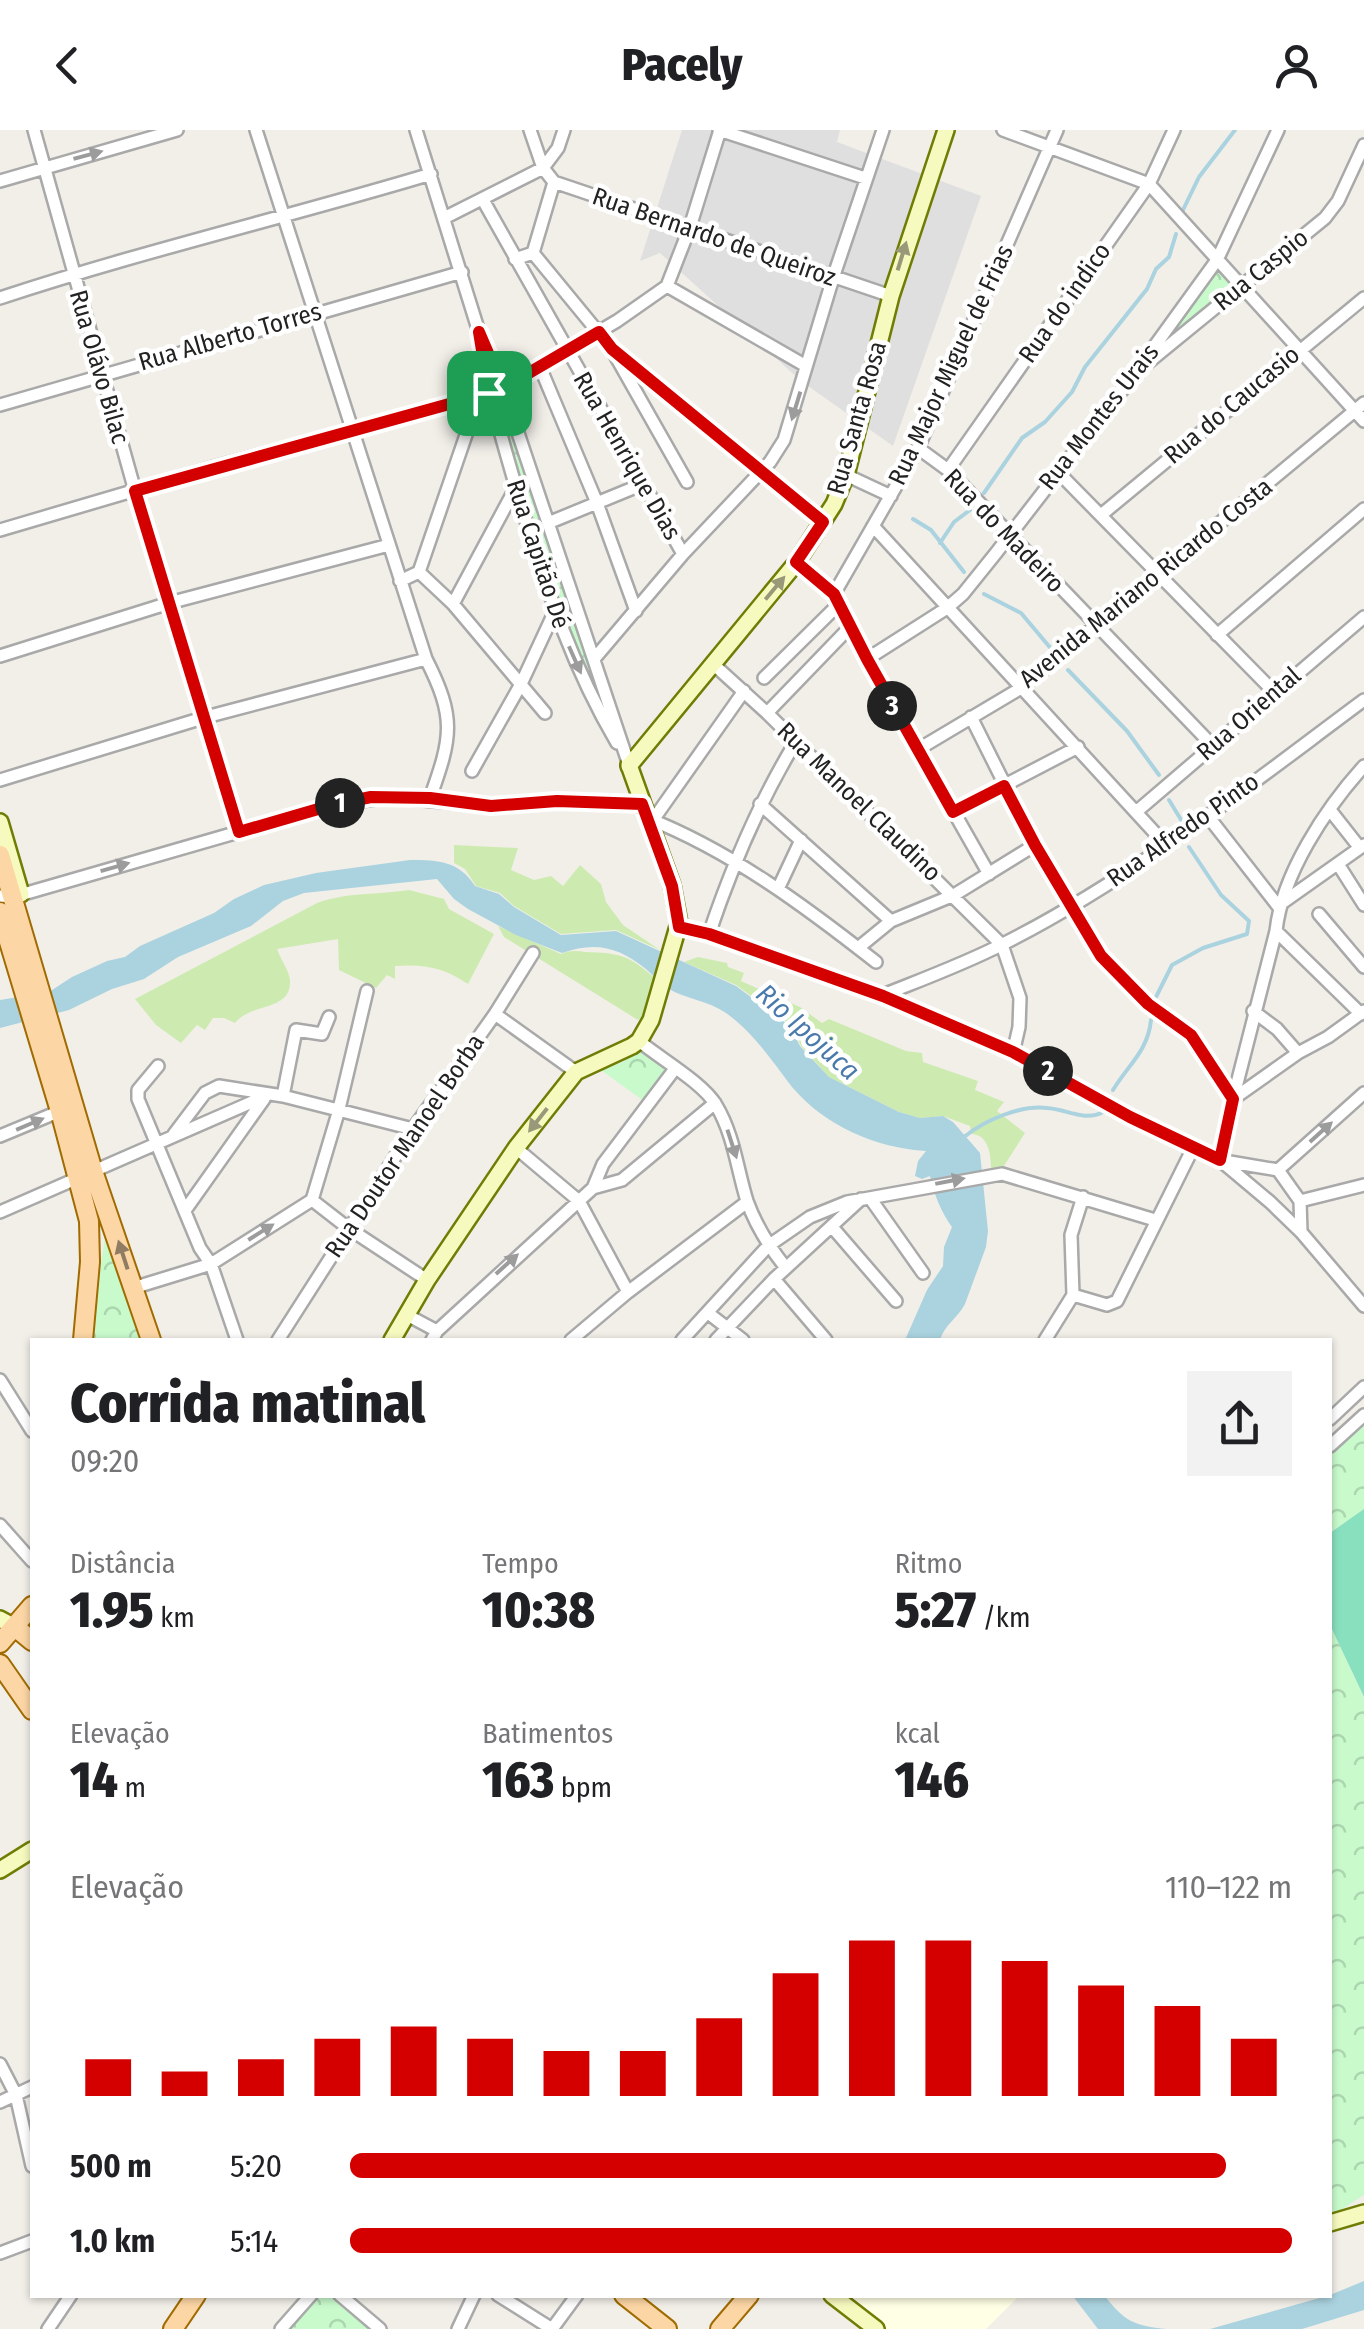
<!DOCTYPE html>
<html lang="pt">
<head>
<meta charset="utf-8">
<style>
  body { margin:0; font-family:"Fira Sans Condensed",sans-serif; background:#f2f2f2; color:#202124; height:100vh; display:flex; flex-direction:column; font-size:38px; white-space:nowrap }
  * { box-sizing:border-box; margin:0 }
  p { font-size:32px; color:#757577 }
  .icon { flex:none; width:55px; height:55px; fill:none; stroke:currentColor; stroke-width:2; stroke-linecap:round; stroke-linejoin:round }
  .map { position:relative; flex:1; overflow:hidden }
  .sheet { position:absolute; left:30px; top:1208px; width:1302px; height:960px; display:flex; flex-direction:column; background:#fff; border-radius:0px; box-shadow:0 2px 8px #0004 }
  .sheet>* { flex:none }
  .pin { position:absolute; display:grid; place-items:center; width:85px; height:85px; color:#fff; margin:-42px; border-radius:20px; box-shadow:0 5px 15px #0006 }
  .km { position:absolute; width:50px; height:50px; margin:-25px; border-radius:50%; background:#222; color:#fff; font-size:28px; line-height:50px; text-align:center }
  .round { display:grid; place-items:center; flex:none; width:105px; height:105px; border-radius:0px; background:#f2f2f2 }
  .overview { display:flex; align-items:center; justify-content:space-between; height:170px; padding:0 40px }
  h1 { font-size:55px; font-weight:800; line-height:75px }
  .figures { display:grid; grid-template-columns:repeat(3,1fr); gap:15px; height:170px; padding:10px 40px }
  .figures div { display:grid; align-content:center }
  .figures b { font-size:50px; font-weight:800 }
  .figures small { font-size:28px; font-weight:400 }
  .figures p { font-size:28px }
  .chart { height:280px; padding:20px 40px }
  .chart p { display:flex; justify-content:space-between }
  .chart svg { width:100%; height:180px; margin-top:10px; stroke:#d40000; stroke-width:6 }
  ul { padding:0 40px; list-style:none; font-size:32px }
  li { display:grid; grid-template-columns:160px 120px 1fr; align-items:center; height:75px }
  li i { height:25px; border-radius:12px; background:#d40000 }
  header { display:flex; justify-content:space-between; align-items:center; height:130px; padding:0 40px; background:#fff; font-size:45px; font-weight:800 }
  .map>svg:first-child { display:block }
  .residential { fill:#e0dfdf }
  .education { fill:#ffffe5 }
  .grass { fill:#cdebb0 }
  .park { fill:url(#park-crowns) }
  .pitch { fill:#88e0be }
  .water { fill:#aad3df }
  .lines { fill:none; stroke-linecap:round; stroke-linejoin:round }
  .stream { stroke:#aad3df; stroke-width:4 }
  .street-casing { stroke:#a9a9a9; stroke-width:16 }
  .secondary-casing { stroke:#707d05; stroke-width:20 }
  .primary-casing { stroke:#a06b00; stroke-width:22 }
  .street { stroke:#fff; stroke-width:11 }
  .secondary { stroke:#f7fabf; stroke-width:15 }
  .primary { stroke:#fcd6a4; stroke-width:18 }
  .oneway { fill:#9c9c9c }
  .oneway2 { fill:#979978 }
  .oneway3 { fill:#8f7c63 }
  .route-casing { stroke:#fff; stroke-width:20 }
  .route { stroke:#d40000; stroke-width:12 }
  .labels { text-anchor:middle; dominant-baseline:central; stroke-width:9; stroke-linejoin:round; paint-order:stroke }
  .street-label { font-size:25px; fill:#222; stroke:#fff }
  .water-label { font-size:28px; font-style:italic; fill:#4a7aab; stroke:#fff }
</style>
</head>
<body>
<header><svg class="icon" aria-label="back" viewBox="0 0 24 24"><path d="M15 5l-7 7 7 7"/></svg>Pacely<svg class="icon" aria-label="person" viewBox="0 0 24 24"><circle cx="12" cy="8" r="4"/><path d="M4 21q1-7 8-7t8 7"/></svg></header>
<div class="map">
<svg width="1364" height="2199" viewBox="0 0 1364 2199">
  <defs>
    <pattern id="park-crowns" width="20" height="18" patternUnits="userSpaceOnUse" patternTransform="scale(2.5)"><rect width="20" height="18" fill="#c8facc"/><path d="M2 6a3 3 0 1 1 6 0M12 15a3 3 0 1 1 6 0" fill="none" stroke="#acd6af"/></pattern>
  </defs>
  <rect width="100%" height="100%" fill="#f2efe9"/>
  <path class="residential" d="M 682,0 L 840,0 L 837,12 L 981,66 L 893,316 L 801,251 L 660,123 L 640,131 Z"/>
  <path class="education" d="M 831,2165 L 1020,2165 L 986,2199 L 877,2199 Z"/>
  <path class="grass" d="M 454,715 L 518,718 L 511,740 L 534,750 L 551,746 L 563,756 L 580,735 L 601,754 L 606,772 L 623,795 L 660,820 L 616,800 L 561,804 L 514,776 L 500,763 L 476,756 L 465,739 L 454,733 Z
    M 409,760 L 444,769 L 449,779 L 494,804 L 468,854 C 443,837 424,834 395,836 L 395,849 L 387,845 L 376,858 L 339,840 L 338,809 L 277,819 C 280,828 289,840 290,850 C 292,882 251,872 235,893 L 224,888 L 213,888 L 205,900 L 197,895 L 181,913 L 156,895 L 135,869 L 317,773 C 347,762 378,765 409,760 Z
    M 498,796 L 561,824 C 571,820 575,821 585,822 C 621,823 629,825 657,850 L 647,886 L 638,890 L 504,807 Z
    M 698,827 L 727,833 L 728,837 L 744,843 L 741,851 L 800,877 L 822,893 L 829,889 L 906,921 L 922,923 L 923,932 L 978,951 L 975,960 L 1004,972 L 997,981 L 1025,1003 L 1002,1039 L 991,1038 C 991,1024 988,1004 971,1004 L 970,996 L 943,986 L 920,988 L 899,982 L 829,947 L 801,916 L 791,895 L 736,855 L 684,832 Z"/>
  <path class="park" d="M 1217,139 L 1234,156 L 1152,226 Z
    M 481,209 L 615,605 L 557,477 L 517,350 Z
    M 640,916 L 668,942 L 645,972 L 601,940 L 623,932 Z
    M 105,1109 L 109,1112 L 142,1210 L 88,1210 Z
    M 1364,1290 L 1364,1379 L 1330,1403 L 1330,1320 Z
    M 1330,1495 L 1364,1568 L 1364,2065 L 1330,2087 Z
    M 315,2165 L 330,2165 L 373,2199 L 287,2199 Z"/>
  <path class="pitch" d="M 1364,1379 L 1364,1567 L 1330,1495 L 1330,1403 Z"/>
  <path class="water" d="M 410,730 C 439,730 459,731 475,756 L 499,764 L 514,777 L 561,805 L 616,801 L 736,856 L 790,896 L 800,916 L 829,947 L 899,982 L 920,988 L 943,986 L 953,992 L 980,1023 L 988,1101 L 986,1117 L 965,1174 C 957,1189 945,1194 940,1210 L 905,1210 L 927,1160 L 943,1136 L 944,1117 L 952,1097 C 942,1084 933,1062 930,1046 L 922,1049 L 915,1046 L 918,1031 L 926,1021 C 876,1018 825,996 792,957 C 772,931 753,902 726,883 C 709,871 686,869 669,859 C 661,855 653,845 646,839 C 619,817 595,811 562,823 L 516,805 L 468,779 L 454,769 L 437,749 L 304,763 L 283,771 L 251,796 L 178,827 L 144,849 L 112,859 L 69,880 L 0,898 L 0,870 L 49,862 L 72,847 L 107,831 L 125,827 L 140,816 L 214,783 L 234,769 L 264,755 L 316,743 Z
    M 1364,2151 L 1364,2180 L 1302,2199 L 1210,2199 L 1330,2165 Z
    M 1072,2165 L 1104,2165 C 1124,2191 1134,2196 1167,2199 L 1098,2199 Z"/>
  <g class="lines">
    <path class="stream" d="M 1182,82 L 1199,47 L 1235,0
      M 984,363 L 1022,308 L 1045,292 L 1072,262 L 1085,237 L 1147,159 L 1156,139 L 1169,127 L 1176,104
      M 913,389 L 931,400 L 964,442
      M 940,413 L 954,392 L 970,380
      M 984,464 L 1021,483 L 1053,521
      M 1068,540 L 1127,601 L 1159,645
      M 1169,670 L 1183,693
      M 1153,873 L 1172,835 L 1203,818 L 1247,804 L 1249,791 L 1221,765 L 1189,717
      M 1113,960 C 1128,935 1148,921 1151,890
      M 964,1007 C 985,990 1020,975 1047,978 C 1066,979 1085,992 1103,982"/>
    <defs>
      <path id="street" d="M 34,0 L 135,361 L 239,702
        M 256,0 L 426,529 C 456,588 452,607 430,668
        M 416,0 L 479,202 L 503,258 L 629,635
        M 530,0 L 543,38 L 554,52 L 891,166
        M 719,0 L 865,48
        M 1003,0 L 1149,54 L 1364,291
        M 0,51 L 177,0
        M 483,70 L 683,424
        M 446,87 L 543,38 L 558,18 L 564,0
        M 533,123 L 612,219 L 823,392
        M 515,129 L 533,123 L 554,52
        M 667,156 L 806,236
        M 0,168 C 142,121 288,87 431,44
        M 482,221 C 491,275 507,326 522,378 C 548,463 572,536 617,613
        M 615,225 L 687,352
        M 1145,235 L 1325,88 L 1338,71 L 1364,15
        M 540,237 L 597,373 L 636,481
        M 503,258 L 617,191 L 667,156 L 690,97 L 720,0
        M 0,275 L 462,142
        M 918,318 L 948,340 L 1212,615
        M 948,340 L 1149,54 L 1174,0
        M 1058,342 L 1274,562
        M 846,345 L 891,366
        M 1101,385 L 1364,168
        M 548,393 L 643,354
        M 873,396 L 1166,715
        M 0,400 L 214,337 L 489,263
        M 796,433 L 834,464 L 867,529 L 989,744
        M 419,442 L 453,474 L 545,583
        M 400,451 L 419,442 L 479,267
        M 834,464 L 918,318 L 1057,0
        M 453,474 L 516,357
        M 1217,505 L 1364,379
        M 0,526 L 169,473 L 389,415
        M 594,529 L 683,424 L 770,332 L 784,310 L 833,148 L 883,0
        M 867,529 L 947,478 L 963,464 L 996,423 L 1133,246 L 1217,130 L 1278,0
        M 712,533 L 767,583 L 1002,815 L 1020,868 L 1019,897 L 1013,923
        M 764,548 L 839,474
        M 767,583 L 850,497
        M 971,587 L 1035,715 L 1101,826 L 1148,874 L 1191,905 L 1233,969
        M 917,620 L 1021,558 L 1364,273
        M 472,641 L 521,554 L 554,483
        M 0,650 L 206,587 L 426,529
        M 760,674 L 891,791
        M 1330,680 L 1360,718
        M 953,682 L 1078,617
        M 1136,682 L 1364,487
        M 1207,685 L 1278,776
        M 647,688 C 731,721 806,777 876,832
        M 653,690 L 744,561
        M 1338,734 L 1364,775
        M 778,759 L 801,710
        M 0,766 L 13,767 L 332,675 L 389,667 L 491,676 L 557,671 L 642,674
        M 1282,773 L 1364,715
        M 1319,784 L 1364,837
        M 679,797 L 709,804 L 883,865 L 1013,923 L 1130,987 L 1220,1030 L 1270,1072 L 1301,1102 L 1364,1176
        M 1276,801 L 1361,884
        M 709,804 C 732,736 758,674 795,613
        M 858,818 L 891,791 L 954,765 L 1035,715
        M 883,865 C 923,849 964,834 1003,814 C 1132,749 1248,656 1364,570
        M 1253,881 L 1277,899 L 1298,923
        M 495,884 L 576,942
        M 639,911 C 661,929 703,953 716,975 C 734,1005 737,1039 747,1071 C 756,1096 770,1118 786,1138
        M 158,936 L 138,960 L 138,969 L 200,1118 L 211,1134 L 237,1210
        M 283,966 L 296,900 L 322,904 L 329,887
        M 1233,969 L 1276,801 C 1282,744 1326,678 1364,636
        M 174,1004 L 205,963 L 219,956 L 283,966 L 413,999
        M 0,1006 L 65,979
        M 516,1018 L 579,1071 L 628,1162
        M 1220,1030 L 1233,969 L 1298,923 L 1328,907 L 1364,881
        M 1224,1031 L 1278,1040
        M 1278,1040 L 1364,963
        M 1278,1040 L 1300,1071 L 1301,1102
        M 593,1058 L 622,1050 L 715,973
        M 870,1068 L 923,1143
        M 312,1070 L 348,1098 L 427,1150
        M 1300,1071 L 1364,1055
        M 186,1079 L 264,969
        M 0,1082 L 266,966
        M 833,1098 L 896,1171
        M 774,1149 L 826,1210
        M 133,1158 L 211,1134 L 312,1070 L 338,983 L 367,861
        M 1073,1165 L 1107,1175 L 1117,1171 L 1194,1016
        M 708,1183 L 743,1210
        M 407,1185 L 437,1201
        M 278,1210 L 413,999 L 495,884 L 533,823
        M 432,1210 L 437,1201 L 593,1058 L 603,1034 L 674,940
        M 571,1210 L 628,1162 L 747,1072
        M 682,1210 L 768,1116 L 810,1087 L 847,1072 L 1002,1044 L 1155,1090
        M 716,1210 L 774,1149 L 861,1069
        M 1045,1210 L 1073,1165 L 1071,1105 L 1083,1067
        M 0,1250 L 32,1301
        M 1330,1289 L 1364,1257
        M 1330,1316 L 1364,1285
        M 0,1395 L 32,1431
        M 0,1934 L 16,1965 L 32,2036
        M 0,1972 L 32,1957
        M 0,2123 L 32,2111
        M 340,2165 L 380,2199
        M 498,2165 L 552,2199
        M 48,2199 L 71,2165
        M 281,2199 L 311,2165
        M 458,2199 L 474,2165
        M 552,2199 L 577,2165"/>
      <path id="secondary" d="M 629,636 L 796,433 L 834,374 L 846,345 L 891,166 L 946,0
        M 0,692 L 21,764
        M 392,1210 L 427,1150 L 516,1018 L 576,942 L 632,916 L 639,911 L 651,890 L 679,793 L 672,755 L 629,635
        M 0,1489 L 15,1497
        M 0,1740 L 32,1720
        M 1330,2093 L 1364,2083
        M 832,2165 L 876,2199"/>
      <path id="primary" d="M 0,725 L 93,1041 L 151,1210
        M 0,782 L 60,981 L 89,1091 L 90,1132 L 83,1210
        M 15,1497 L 32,1511
        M 0,1513 L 32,1476
        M 0,1534 L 32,1580
        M 624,2165 L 667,2199
        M 173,2199 L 196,2165
        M 720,2199 L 749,2165"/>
    </defs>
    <use href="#street" class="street-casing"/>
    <use href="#secondary" class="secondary-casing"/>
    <use href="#primary" class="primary-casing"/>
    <use href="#street" class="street"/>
    <use href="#secondary" class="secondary"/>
    <use href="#primary" class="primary"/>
  </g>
  <defs><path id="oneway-solid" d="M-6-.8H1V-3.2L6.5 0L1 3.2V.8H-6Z" transform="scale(2.5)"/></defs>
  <g class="oneway">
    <use href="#oneway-solid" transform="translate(88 25) rotate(-15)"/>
    <use href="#oneway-solid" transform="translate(796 276) rotate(107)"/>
    <use href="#oneway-solid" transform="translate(575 530) rotate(66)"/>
    <use href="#oneway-solid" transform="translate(115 737) rotate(-16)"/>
    <use href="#oneway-solid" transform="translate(30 994) rotate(-23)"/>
    <use href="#oneway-solid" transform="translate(1321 1002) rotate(-42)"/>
    <use href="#oneway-solid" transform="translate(732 1014) rotate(72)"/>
    <use href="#oneway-solid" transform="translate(950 1051) rotate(-11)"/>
    <use href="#oneway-solid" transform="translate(261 1102) rotate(-32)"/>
    <use href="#oneway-solid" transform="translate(507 1134) rotate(-42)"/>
  </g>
  <g class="oneway2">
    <use href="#oneway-solid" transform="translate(902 126) rotate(-73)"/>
    <use href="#oneway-solid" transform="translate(775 458) rotate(-50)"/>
    <use href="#oneway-solid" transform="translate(538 990) rotate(128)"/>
  </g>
  <use class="oneway3" href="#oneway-solid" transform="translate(123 1125) rotate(-108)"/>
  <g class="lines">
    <defs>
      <path id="route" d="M 479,202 L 503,258 L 599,202 L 612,219 L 823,392 L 796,432 L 834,464 L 867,529 L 953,682 L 1004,656 L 1035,715 L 1101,826 L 1148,874 L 1191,905 L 1233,969 L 1220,1030 L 1130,987 L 1013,922 L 883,866 L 709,804 L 679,797 L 672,756 L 642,674 L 557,671 L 491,676 L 430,668 L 371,667 L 332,675 L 239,702 L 135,361 L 489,263 Z"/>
    </defs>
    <use href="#route" class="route-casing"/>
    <use href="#route" class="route"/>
  </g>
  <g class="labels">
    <g class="street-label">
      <text transform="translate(714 107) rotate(19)">Rua Bernardo de Queiroz</text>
      <text transform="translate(1261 140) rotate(-39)">Rua Caspio</text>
      <text transform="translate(1065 173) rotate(-55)">Rua do indico</text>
      <text transform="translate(230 207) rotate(-16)">Rua Alberto Torres</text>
      <text transform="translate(951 235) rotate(-65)">Rua Major Miguel de Frias</text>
      <text transform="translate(99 237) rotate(74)">Rua Olávo Bilac</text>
      <text transform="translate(1232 275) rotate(-40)">Rua do Caucasio</text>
      <text transform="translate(1099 287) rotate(-52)">Rua Montes Urais</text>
      <text transform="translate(857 288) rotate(-74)">Rua Santa Rosa</text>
      <text transform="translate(627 326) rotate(60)">Rua Henrique Dias</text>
      <text transform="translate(1004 401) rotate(46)">Rua do Madeiro</text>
      <text transform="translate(538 424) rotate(72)">Rua Capitão Dé</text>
      <text transform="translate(1146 453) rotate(-39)">Avenida Mariano Ricardo Costa</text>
      <text transform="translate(1249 584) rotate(-41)">Rua Oriental</text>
      <text transform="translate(859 672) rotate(44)">Rua Manoel Claudino</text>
      <text transform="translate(1183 700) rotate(-35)">Rua Alfredo Pinto</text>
      <text transform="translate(405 1016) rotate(-56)">Rua Doutor Manoel Borba</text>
    </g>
    <g class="water-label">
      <text transform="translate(808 902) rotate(42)">Rio Ipojuca</text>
    </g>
  </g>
</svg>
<div class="pin" style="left:489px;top:263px;background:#1e9e55"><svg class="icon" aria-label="arrive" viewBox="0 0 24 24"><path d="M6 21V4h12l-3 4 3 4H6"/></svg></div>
<b class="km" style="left:340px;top:673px">1</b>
<b class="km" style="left:1048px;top:941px">2</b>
<b class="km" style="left:892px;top:576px">3</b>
<section class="sheet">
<div class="overview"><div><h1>Corrida matinal</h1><p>09:20</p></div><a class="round"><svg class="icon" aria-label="share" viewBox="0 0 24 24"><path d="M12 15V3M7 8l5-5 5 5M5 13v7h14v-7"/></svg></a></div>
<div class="figures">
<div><p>Distância</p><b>1.95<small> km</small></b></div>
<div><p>Tempo</p><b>10:38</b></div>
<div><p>Ritmo</p><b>5:27<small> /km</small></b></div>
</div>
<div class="figures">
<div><p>Elevação</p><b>14<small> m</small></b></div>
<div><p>Batimentos</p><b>163<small> bpm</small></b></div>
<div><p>kcal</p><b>146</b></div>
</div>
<div class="chart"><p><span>Elevação</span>110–122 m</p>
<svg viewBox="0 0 160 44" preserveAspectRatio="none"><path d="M5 44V35M15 44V38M25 44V35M35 44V30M45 44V27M55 44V30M65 44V33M75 44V33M85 44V25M95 44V14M105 44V6M115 44V6M125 44V11M135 44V17M145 44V22M155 44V30"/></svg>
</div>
<ul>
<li><b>500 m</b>5:20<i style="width:93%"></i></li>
<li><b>1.0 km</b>5:14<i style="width:100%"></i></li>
</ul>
</section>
</div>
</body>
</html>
